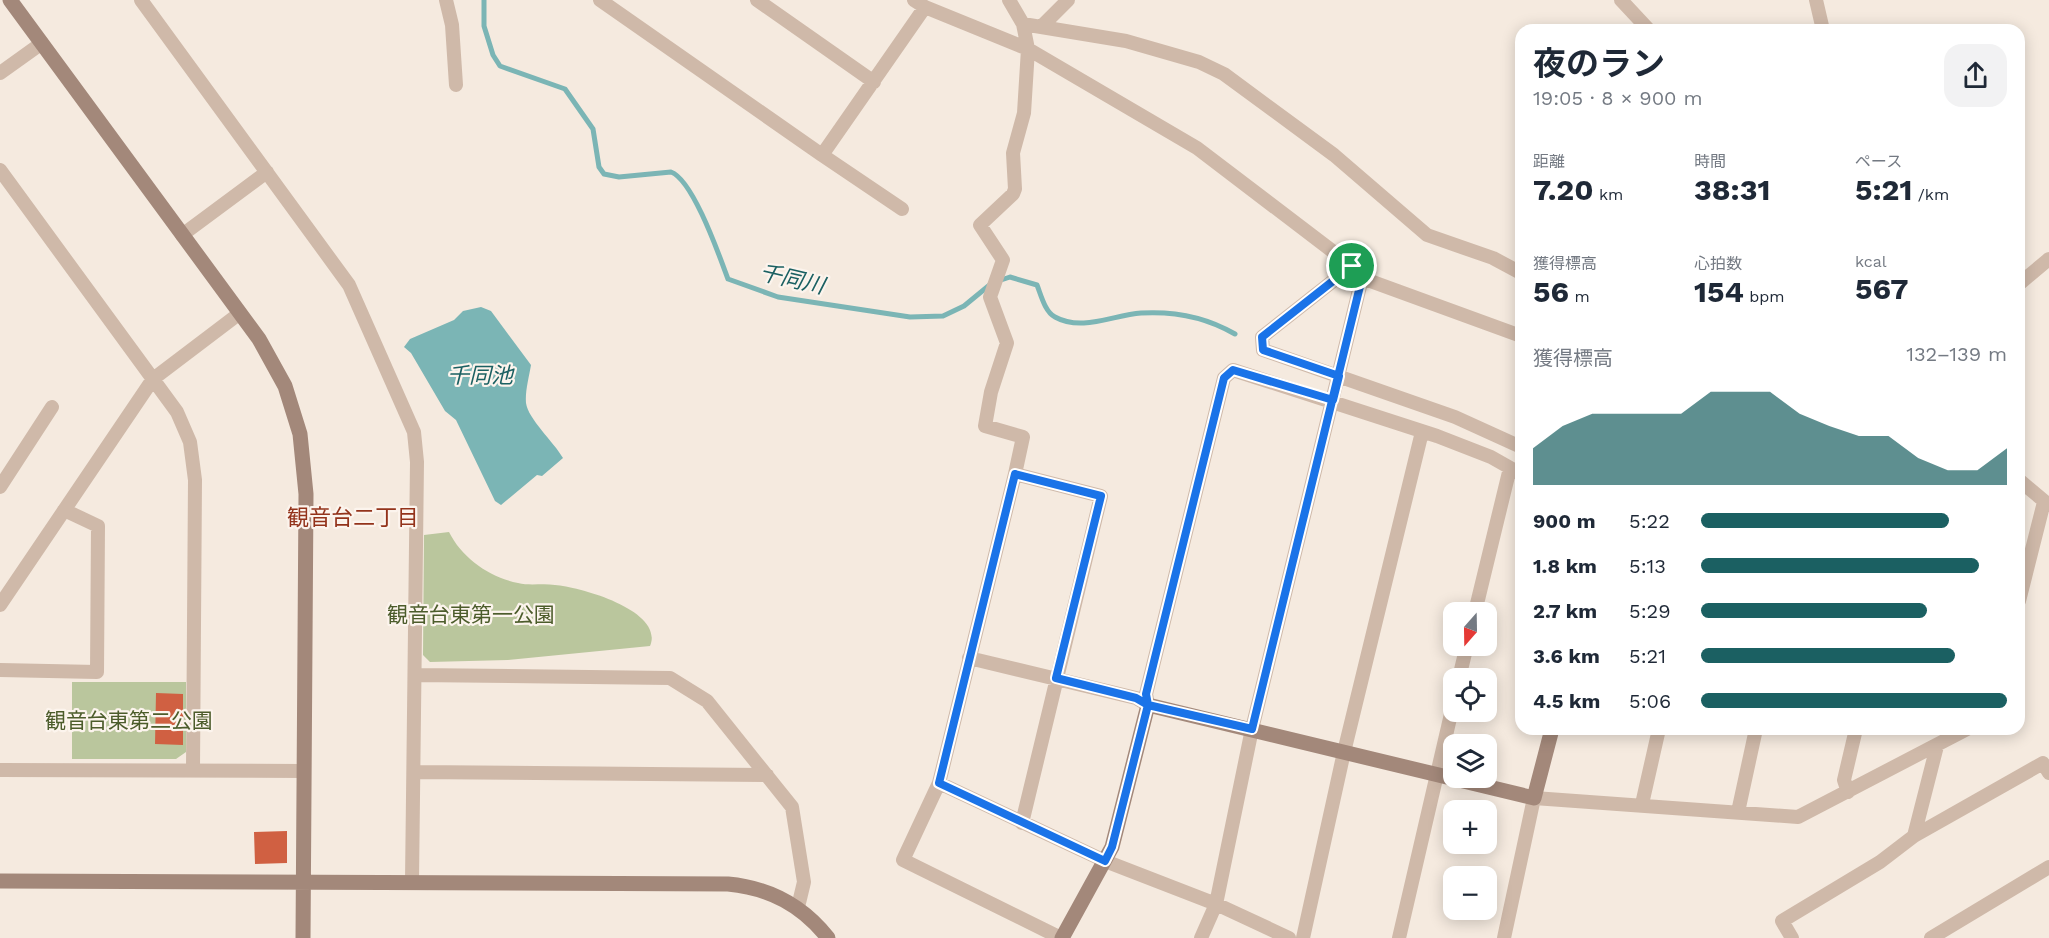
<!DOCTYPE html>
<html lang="ja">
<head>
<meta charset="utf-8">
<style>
	body { margin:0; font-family:"Work Sans","Noto Sans JP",sans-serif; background:#f2f2f3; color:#1f2937; height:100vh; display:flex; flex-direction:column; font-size:22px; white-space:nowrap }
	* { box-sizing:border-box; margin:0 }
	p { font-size:20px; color:#747a83 }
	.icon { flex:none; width:33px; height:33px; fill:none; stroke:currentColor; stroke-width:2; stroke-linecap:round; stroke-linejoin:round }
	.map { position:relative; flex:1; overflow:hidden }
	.drawer { position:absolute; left:1515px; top:24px; width:510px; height:711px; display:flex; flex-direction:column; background:#fff; border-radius:18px; box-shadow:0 3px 15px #0003 }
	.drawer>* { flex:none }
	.needle { width:39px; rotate:200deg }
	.controls { position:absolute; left:1443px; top:602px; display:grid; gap:12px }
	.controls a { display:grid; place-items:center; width:54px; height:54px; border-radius:12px; background:#fff; box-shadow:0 3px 15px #0003; font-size:30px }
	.pin { position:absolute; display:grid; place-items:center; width:51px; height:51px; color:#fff; margin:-26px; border:3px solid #fff; border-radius:50%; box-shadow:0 2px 6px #0007 }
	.round { display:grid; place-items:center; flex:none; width:63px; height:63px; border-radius:18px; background:#f2f2f3 }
	.head { display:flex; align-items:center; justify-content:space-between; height:102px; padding:0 18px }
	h1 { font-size:33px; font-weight:700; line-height:45px }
	.figures { display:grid; grid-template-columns:repeat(3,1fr); gap:9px; height:102px; padding:6px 18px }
	.figures div { display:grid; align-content:center }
	.figures b { font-size:30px; font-weight:700 }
	.figures small { font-size:16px; font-weight:400 }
	.figures p { font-size:16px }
	.chart { height:168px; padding:12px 18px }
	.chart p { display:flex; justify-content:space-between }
	.chart svg { width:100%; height:108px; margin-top:6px; fill:#1b6062; opacity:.7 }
	ul { padding:0 18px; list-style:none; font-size:20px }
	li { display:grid; grid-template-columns:96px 72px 1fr; align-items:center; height:45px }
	li i { height:15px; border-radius:8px; background:#1b6062 }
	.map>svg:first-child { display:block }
</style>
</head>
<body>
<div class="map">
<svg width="2049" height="938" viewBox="0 0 2049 938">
	<rect width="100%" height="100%" fill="#f5eadf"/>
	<!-- green -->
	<path fill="#bac69d" d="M449 532C462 558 489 577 518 583 530 586 543 583 555 585 581 587 665 611 650 646L508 660 430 662 423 655 424 535Z
		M72 682H186V752L176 759H72Z"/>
	<!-- water -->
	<path fill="#7bb5b5" d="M481 307 491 311 531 365C529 377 525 391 526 403 528 419 554 442 563 458L542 476 537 475 501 505 495 501 456 420 445 411 411 353 404 347 410 339 454 320 463 311Z"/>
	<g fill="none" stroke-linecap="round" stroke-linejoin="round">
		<!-- stream -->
		<path stroke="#7bb5b5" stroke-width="5" d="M484 0V26L493 55 500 66 565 89 593 129 599 167 604 174 619 177 671 172C693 180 719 255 728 279L778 297 910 317 943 316 964 306 992 283 1010 277 1037 285C1041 295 1045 312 1055 317 1082 332 1113 315 1141 313 1175 311 1206 317 1235 334"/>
	</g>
	<!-- building -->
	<path fill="#d06042" d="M156 693 183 694V745L155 744Z
		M287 831V863L255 864 254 832Z"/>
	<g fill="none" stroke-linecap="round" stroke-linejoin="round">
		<!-- street -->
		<path stroke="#cfb9a9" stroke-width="14" d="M141 0 349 285 414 432 417 462 412 881
			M446 0 452 25 456 85
			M600 0 822 155
			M757 0 874 82
			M914 0 925 7 1028 49 1197 148 1352 266 1362 278 1521 336
			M1009 0 1023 24 1028 49 1024 113 1013 153 1015 189 1013 194 980 225 1003 260 990 297 1007 343 991 392 985 426 1023 437 1015 474
			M1621 0 1649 30
			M1816 0 1823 30
			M1023 24 1126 41 1199 62 1224 74 1334 155 1427 235 1493 258 1521 273
			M1041 27 1068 0
			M0 73 42 43
			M0 170 177 412 190 442 195 480 193 769
			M902 209 822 155 925 7
			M182 235 267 172
			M1352 266 1262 337 1263 350 1455 417 1521 447
			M2019 284 2049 259
			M2019 480 2049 505
			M0 487 52 407
			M2019 601 2044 502
			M0 605 153 379 240 313
			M1475 612 1510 468
			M969 658 1136 698 1148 705 1146 694 1224 378 1233 370 1437 436 1491 457 1521 474
			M0 670 97 672 98 526 64 510
			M415 675 670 678 707 701 792 807 804 882 798 907
			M1459 678 1467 645
			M0 770 304 771
			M414 772 767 775
			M939 783 1105 861 1216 904 1289 938
			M1848 792 1844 780 1856 729
			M1642 804 1659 729
			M1738 812 1756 729
			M1022 823 1101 496 1015 474 939 783 903 860 1061 938
			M1914 836 1937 746
			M1201 938 1216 904 1252 729 1362 278
			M1303 938 1344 752 1422 432
			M1399 938 1454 701
			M1504 938 1534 798 1798 817 1967 729
			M1792 938 1782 921 1880 862 1914 836 2043 763 2049 773
			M1931 938 2049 867"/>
		<!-- secondary -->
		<path stroke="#a3887a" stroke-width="15" d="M10 0 259 339 285 386 300 434 306 494 303 938
			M0 881 728 884C770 888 802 905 828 938
			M1062 938 1112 847 1148 705 1534 798 1552 729"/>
	</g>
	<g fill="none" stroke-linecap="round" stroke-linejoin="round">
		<!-- route casing -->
		<g stroke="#fff" stroke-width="12">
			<path id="route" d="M1352 266 1362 278 1252 729 1148 705 1136 698 1056 678 1101 496 1015 474 939 783 1105 861 1112 847 1148 705 1146 694 1224 378 1233 370 1333 400 1339 376 1263 350 1262 337 1352 266"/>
		</g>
		<!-- route -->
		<use href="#route" stroke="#1a73e8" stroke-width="8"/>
	</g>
	<g text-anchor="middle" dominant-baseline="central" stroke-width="4.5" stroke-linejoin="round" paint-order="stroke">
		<!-- park labels -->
		<g font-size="21" fill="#4c5c2b" stroke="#fcf4ed">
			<text x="471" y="614">観音台東第一公園</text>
			<text x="129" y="720">観音台東第二公園</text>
		</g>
		<!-- water labels -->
		<g font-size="22" font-style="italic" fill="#1b6062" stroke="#fcf4ed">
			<text transform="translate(792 279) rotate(13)">千同川</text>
			<text x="480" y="375">千同池</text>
		</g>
		<!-- neighbourhood labels -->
		<g font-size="22" fill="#93331b" stroke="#fcf4ed">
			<text x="353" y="517">観音台二丁目</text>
		</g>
	</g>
</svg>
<div class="controls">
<a><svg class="needle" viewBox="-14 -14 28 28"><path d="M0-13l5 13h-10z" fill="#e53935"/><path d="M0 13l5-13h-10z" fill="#747a83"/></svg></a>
<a><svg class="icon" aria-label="locate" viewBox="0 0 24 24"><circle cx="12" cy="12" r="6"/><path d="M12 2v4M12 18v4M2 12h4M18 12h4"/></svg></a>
<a><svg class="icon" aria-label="layers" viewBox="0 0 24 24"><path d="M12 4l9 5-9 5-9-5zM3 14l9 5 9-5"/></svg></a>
<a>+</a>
<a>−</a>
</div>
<div class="pin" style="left:1352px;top:266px;background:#1e9e55"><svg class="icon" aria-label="arrive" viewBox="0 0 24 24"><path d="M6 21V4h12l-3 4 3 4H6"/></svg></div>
<section class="drawer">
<div class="head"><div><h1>夜のラン</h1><p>19:05 · 8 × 900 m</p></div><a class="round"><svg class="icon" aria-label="share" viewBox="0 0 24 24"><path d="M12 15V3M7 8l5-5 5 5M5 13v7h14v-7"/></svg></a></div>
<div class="figures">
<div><p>距離</p><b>7.20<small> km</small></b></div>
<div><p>時間</p><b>38:31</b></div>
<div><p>ペース</p><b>5:21<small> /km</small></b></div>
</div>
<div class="figures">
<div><p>獲得標高</p><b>56<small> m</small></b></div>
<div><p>心拍数</p><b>154<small> bpm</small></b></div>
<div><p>kcal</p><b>567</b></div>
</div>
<div class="chart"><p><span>獲得標高</span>132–139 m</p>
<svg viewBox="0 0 160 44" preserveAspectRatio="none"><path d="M0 44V29L10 20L20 15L30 15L40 15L50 15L60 6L70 6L80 6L90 15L100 20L110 24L120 24L130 33L140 38L150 38L160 29V44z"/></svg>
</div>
<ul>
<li><b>900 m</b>5:22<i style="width:81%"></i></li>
<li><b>1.8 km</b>5:13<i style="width:91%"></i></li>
<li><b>2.7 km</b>5:29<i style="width:74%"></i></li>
<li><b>3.6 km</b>5:21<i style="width:83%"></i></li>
<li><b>4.5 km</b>5:06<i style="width:100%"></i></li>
</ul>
</section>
</div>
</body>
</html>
